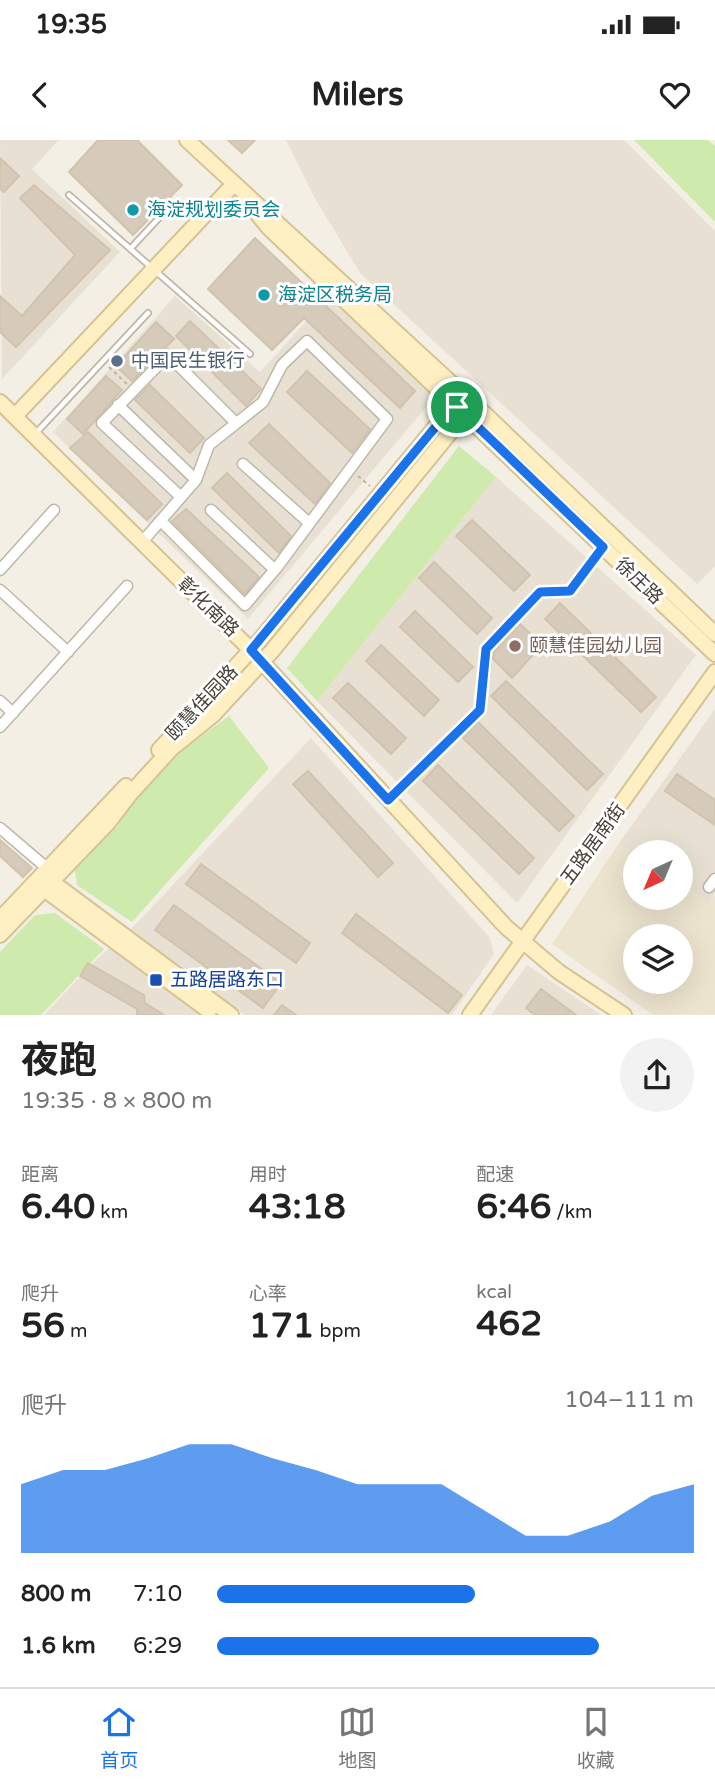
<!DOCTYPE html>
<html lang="zh">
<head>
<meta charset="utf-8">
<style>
	body { margin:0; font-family:"Varela Round","Noto Sans SC",sans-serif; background:#f2f2f2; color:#222; height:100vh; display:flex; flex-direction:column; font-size:26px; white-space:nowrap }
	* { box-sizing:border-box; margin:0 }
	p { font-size:23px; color:#767676 }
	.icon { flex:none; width:38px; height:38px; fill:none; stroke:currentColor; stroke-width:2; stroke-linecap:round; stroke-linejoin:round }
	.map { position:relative; height:875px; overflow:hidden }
	.drawer { display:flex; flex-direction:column; background:#fff; flex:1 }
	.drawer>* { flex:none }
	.needle { width:46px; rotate:224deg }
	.fabs { position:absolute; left:623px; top:700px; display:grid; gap:14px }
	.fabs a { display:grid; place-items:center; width:70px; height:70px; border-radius:50%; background:#fff; box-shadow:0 7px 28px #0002; font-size:35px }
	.pin { position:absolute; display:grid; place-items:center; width:60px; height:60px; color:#fff; margin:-30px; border:4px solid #fff; border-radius:50%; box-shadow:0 2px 7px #0007 }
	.round { display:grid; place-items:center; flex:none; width:74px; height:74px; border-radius:37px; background:#f2f2f2 }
	.head { display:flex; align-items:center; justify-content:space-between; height:119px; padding:0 21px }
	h1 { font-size:38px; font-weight:700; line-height:52px }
	.figures { display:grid; grid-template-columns:repeat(3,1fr); gap:10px; height:119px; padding:7px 21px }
	.figures div { display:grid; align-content:center }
	.figures b { font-size:35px; font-weight:700 }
	.figures small { font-size:19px; font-weight:400 }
	.figures p { font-size:19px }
	.chart { height:196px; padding:14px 21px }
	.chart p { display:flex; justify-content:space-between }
	.chart svg { width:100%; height:126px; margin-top:7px; fill:#1a73e8; opacity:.7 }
	ul { padding:0 21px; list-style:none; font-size:23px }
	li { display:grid; grid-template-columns:112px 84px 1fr; align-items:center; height:52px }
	li i { height:18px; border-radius:9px; background:#1a73e8 }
	.status { display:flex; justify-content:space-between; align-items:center; height:49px; padding:0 35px; background:#fff; direction:ltr }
	.status svg { height:19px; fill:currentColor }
	header { display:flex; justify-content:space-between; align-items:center; height:91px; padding:0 21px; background:#fff; font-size:32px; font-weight:700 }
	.menu { display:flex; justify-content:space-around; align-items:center; height:98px; border-top:2px solid #e0e0e0; background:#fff; font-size:19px; color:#767676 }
	.menu a { display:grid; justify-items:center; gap:4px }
	.menu .selected { color:#1a73e8 }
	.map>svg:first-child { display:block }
</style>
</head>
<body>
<div class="status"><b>19:35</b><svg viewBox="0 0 49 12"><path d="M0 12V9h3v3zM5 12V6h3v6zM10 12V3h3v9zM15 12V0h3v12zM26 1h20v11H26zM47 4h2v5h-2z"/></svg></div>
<header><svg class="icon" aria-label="back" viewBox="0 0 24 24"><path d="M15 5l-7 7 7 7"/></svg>Milers<svg class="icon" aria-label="heart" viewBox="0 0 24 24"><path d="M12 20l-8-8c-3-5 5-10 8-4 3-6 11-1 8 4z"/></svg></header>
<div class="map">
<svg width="715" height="875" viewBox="0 0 715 875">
	<rect width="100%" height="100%" fill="#f3efe5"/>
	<!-- residential -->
	<path fill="#e8e1d3" d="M0 0H59L32 29 120 112 2 239Z
		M286 0H624L715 91V426L697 444 360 133 313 55Z
		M175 156 260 232 329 156 437 254 248 479 53 292Z
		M496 337 696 515 517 763 317 561Z
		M715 569V753L709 763 681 744V712L635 714 619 703Z
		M311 598 490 798 494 814 452 875H245L238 871 235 875H44L97 819 136 784Z
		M527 825 601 875H491Z"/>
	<!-- education -->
	<path fill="#ede4cf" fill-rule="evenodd" d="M619 703 635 714V758H681V744L709 763 715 754V875H653L552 804ZM635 796H681V842H635Z"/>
	<!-- green -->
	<path fill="#ceeaac" d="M634 0H708L715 6V82Z
		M459 306 496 337 317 561 287 528Z
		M229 576 269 628 132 782 77 745 75 730 117 687 141 652 174 616Z
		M55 773 104 809 41 875H0V812L35 775Z"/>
	<!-- building -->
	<path fill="#d6cbba" stroke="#d1c3ad" stroke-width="2" d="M98 0H137L182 45 133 95 69 32Z
		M228 0H255L242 13Z
		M0 18 19 36 4 52 0 49Z
		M34 45 110 110 16 207 0 192V156L22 176 75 115 20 58Z
		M255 98 415 251 400 268 304 178 272 210 208 149Z
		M190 181 261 249 246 266 176 196Z
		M156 182 174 199 132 241 116 226Z
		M307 231 370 289 352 313 287 252Z
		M106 236 122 250 83 294 67 279Z
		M150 245 204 298 190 313 135 260Z
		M269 284 330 343 315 364 249 303Z
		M88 292 162 364 147 380 70 308Z
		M227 333 291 396 279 413 212 348Z
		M186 369 259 437 245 454 172 381Z
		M472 380 530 435 514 451 456 396Z
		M434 422 492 478 477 494 419 438Z
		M560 463 656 557 641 572 545 479Z
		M415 471 473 527 458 542 400 487Z
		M520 484 542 505 512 538 493 519 494 512Z
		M381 505 439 560 424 576 366 521Z
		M506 541 603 634 587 650 491 556Z
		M348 543 406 598 391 614 333 558Z
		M478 582 574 676 559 691 463 598Z
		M438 625 534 718 519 734 423 641Z
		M308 631 393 723 378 737 293 644Z
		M677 634 715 660V685L665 651Z
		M0 700 32 728 23 737 0 716Z
		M201 724 310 803 296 823 186 744Z
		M174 765 281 843 263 868 155 790Z
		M356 774 462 855 448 873 342 793Z
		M88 823 144 855 145 863 164 875H137V869L80 836Z
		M541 849 576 875H535L526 868Z
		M282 865 296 875H274Z"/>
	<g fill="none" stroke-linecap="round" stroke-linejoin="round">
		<!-- lane casing -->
		<g stroke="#bfb7a8" stroke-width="8">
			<path id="lane" d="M69 55 250 214
				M131 108 171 65
				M35 294 148 173"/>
		</g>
		<!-- street casing -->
		<g stroke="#bfb7a8" stroke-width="13">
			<path id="street" d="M118 265 196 340
				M243 324 308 382
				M181 357 102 283 168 215 236 283
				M211 370 275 430
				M142 402 196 340 209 305 263 262 282 225 307 201 387 279 278 426 245 465 161 381
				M0 430 54 370
				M0 450 68 512
				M0 561 13 573
				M0 587 127 446
				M388 660 480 570 487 509 540 452 570 451 603 407
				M0 688 48 729
				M709 747 715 739"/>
		</g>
		<!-- secondary casing -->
		<g stroke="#d6c393" stroke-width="18">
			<path id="secondary" d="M187 0 487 276 715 494
				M252 67 268 87 715 514
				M0 262 251 510 506 787 559 832 624 875
				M15 276 233 45
				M159 610 260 500 442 279 459 263
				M44 736 231 875
				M36 743 209 871
				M0 779 126 646
				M0 795 108 683 130 654 172 608 213 575 272 511 453 289 457 267
				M470 875 715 532"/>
		</g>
		<!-- path -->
		<path stroke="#c2b398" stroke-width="2" stroke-dasharray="3.5 3.5" stroke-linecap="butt" d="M109 227 128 245
			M358 336 370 346"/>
		<!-- lane -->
		<use href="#lane" stroke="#fff" stroke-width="4.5"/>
		<!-- street -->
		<use href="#street" stroke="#fff" stroke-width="10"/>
		<!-- secondary -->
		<use href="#secondary" stroke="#fff0c4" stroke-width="14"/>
	</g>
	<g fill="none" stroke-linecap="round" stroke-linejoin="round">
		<!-- route casing -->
		<g stroke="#fff" stroke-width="14">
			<path id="route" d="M457 267 603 407 570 451 540 452 486 509 480 570 388 660 251 510 442 279Z"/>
		</g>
		<!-- route -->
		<use href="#route" stroke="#1a73e8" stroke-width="9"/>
	</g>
	<!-- markers -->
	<g fill="#0f9aa8" stroke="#fff" stroke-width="2.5">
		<circle cx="133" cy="70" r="7"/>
		<circle cx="264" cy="155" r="7"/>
	</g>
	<circle fill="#5c6f8a" stroke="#fff" stroke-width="2.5" cx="117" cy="221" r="7"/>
	<circle fill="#8d6e63" stroke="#fff" stroke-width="2.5" cx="515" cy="506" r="7"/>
	<rect fill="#1a4fb4" stroke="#fff" stroke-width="2.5" x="149" y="833" width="14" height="14" rx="3.5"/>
	<g text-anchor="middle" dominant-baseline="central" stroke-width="6" stroke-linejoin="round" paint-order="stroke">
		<!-- culture labels -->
		<g font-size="19" fill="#0d838f" stroke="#fff" text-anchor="start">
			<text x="147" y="70">海淀规划委员会</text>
			<text x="278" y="155">海淀区税务局</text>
		</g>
		<!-- service labels -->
		<g font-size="19" fill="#4e5e75" stroke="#fff" text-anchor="start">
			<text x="131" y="221">中国民生银行</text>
		</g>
		<!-- street labels -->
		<g font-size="19" fill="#463f35" stroke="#fff">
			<text transform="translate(639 441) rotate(44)">徐庄路</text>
			<text transform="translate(208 467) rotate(44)">彰化南路</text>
			<text transform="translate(202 563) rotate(-47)">颐慧佳园路</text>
			<text transform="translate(593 704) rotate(-54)">五路居南街</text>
		</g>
		<!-- education labels -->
		<g font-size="19" fill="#785e54" stroke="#fff" text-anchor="start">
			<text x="529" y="506">颐慧佳园幼儿园</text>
		</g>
		<!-- transit labels -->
		<g font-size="19" fill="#164399" stroke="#fff" text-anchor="start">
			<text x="170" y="840">五路居路东口</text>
		</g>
	</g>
</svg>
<div class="fabs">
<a><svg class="needle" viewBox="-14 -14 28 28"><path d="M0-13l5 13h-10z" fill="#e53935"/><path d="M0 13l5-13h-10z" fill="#767676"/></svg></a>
<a><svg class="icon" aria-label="layers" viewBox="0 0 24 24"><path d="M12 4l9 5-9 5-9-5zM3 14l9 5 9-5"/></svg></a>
</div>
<div class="pin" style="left:457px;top:267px;background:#1e9e55"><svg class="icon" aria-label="arrive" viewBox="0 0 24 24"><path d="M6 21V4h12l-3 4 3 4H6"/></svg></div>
</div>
<section class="drawer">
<div class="head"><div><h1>夜跑</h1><p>19:35 · 8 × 800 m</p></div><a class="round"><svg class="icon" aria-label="share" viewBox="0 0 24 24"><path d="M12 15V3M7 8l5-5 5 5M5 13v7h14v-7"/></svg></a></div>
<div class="figures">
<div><p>距离</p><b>6.40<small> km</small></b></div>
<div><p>用时</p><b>43:18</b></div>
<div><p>配速</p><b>6:46<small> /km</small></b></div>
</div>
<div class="figures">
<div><p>爬升</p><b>56<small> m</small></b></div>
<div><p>心率</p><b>171<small> bpm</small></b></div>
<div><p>kcal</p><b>462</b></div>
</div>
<div class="chart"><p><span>爬升</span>104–111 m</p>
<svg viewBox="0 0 160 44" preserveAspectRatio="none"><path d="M0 44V20L10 15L20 15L30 11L40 6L50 6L60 11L70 15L80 20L90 20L100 20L110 29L120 38L130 38L140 33L150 24L160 20V44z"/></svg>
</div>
<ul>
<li><b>800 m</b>7:10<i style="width:54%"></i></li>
<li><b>1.6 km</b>6:29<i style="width:80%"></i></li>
</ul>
</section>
<nav class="menu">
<a class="selected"><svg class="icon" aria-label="home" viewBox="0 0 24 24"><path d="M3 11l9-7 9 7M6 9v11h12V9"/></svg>首页</a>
<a><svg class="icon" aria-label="map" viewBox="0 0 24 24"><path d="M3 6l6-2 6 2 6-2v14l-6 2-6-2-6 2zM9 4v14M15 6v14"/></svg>地图</a>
<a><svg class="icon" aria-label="saved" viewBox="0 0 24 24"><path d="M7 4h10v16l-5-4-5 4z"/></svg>收藏</a>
</nav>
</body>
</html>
